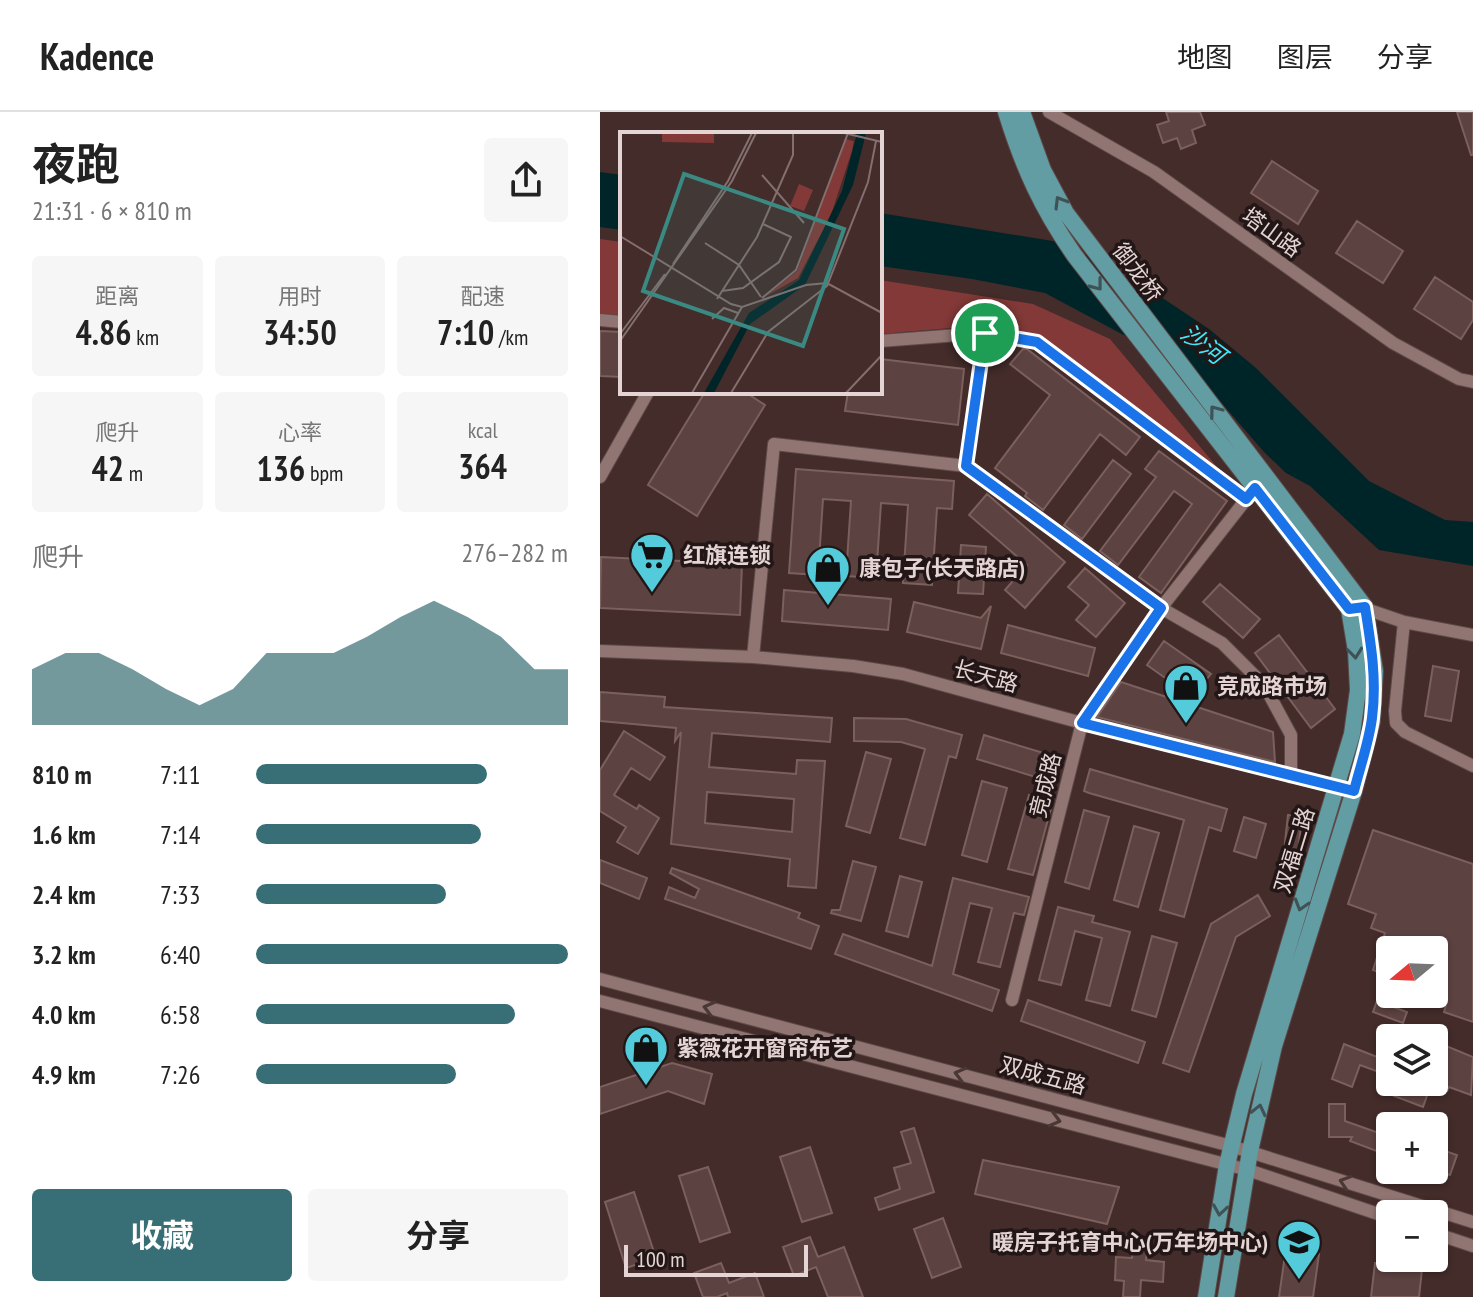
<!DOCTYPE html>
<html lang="zh">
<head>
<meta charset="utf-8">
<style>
	body { margin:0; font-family:"PT Sans Narrow","Noto Sans SC",sans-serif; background:#f6f6f6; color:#222; height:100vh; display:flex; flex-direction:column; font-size:30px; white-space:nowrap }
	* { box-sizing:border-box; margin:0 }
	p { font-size:26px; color:#767676 }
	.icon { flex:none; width:44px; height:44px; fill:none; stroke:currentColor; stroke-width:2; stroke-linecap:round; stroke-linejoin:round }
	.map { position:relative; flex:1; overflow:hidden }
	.drawer { display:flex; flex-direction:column; background:#fff; width:600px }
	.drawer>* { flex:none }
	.needle { width:52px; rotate:251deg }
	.tools { position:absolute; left:776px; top:824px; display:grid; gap:16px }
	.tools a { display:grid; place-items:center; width:72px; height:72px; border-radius:8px; background:#fff; box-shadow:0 2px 6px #0004; font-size:40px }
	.scale { position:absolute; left:24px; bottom:20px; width:184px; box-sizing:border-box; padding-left:8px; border:4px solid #e4d4d3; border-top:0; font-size:22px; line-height:28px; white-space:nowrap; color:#e4d4d3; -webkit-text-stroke:6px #221716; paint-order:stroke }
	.pin { position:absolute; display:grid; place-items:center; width:68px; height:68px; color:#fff; margin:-34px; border:4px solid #fff; border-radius:50%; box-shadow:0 2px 8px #0007 }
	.round { display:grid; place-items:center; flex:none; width:84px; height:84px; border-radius:8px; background:#f6f6f6 }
	.head { display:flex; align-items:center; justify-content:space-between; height:136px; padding:0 32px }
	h1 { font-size:44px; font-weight:700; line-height:60px }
	.metrics { display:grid; grid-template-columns:repeat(3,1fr); gap:12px; height:136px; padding:8px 32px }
	.metrics div { display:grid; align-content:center; border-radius:8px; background:#f6f6f6; text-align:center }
	.metrics b { font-size:34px; font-weight:700 }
	.metrics small { font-size:22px; font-weight:400 }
	.metrics p { font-size:22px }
	.chart { height:224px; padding:16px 32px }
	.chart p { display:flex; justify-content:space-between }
	.chart svg { width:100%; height:144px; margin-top:8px; fill:#386e75; opacity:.7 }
	.cta { display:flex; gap:16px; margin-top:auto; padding:16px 32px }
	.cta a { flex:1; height:92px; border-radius:8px; background:#386e75; color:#fff; font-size:32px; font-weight:700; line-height:92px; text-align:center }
	.cta a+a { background:#f6f6f6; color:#222 }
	ul { padding:0 32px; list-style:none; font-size:26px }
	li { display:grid; grid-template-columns:128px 96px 1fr; align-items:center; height:60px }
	li i { height:20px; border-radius:10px; background:#386e75 }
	header { display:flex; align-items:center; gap:48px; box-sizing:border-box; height:112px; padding:0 40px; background:#fff; border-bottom:2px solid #e0e0e0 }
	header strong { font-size:38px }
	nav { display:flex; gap:44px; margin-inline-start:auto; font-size:28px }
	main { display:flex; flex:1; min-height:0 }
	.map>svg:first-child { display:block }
</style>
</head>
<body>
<header>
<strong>Kadence</strong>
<nav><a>地图</a><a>图层</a><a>分享</a></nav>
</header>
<main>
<section class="drawer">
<div class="head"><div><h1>夜跑</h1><p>21:31 · 6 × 810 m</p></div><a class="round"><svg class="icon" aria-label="share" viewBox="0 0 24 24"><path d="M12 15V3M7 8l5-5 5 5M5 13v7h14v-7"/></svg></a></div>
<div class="metrics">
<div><p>距离</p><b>4.86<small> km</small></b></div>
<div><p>用时</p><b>34:50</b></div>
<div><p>配速</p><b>7:10<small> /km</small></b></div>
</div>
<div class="metrics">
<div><p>爬升</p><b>42<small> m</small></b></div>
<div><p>心率</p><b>136<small> bpm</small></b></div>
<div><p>kcal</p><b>364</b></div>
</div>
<div class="chart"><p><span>爬升</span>276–282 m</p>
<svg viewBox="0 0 160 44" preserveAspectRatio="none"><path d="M0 44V27L10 22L20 22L30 27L40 33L50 38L60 33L70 22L80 22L90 22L100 17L110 11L120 6L130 11L140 17L150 27L160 27V44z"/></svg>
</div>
<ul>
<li><b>810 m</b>7:11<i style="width:74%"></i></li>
<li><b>1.6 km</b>7:14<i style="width:72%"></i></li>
<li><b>2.4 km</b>7:33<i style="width:61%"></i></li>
<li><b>3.2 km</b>6:40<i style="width:100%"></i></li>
<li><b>4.0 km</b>6:58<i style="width:83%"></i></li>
<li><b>4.9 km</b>7:26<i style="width:64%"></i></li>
</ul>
<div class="cta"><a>收藏</a><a>分享</a></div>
</section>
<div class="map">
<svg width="873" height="1185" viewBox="0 0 873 1185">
	<rect width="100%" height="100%" fill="#432c2a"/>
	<!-- green -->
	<path fill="#823937" d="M0 127 22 130V204L0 202Z
		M280 168 433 192 510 227 622 361 439 223 386 213 280 222Z"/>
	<!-- water -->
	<path fill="#002529" d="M0 60 22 63V118L0 115Z
		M280 101 465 131 555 181 609 217 656 256 769 369 845 408 873 410V454L779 438 710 374 686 361 664 340 612 280 533 228 445 181 372 167 280 154Z"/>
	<!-- building -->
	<path fill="#5c4240" stroke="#7b605d" stroke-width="2" fill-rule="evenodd" d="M566 0H600L605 13 592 18 596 31 581 37 577 26 563 31 557 13 569 9Z
		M857 0H873V43H871Z
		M672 49 718 79 698 112 651 81Z
		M757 109 803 139 783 171 736 141Z
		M835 165 873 190V208L861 227 814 197Z
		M0 219 22 220V265L0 264Z
		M423 237H427L540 325 526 343 500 322 443 398 425 384 427 381 395 356 450 283 410 252Z
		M280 247 364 257 358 313 245 299 248 280H280Z
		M105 280H145L165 293 97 404 48 373Z
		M559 339 627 389 561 481 539 465 592 392 574 379 518 453 500 439 556 365 545 357Z
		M513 348 531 362 482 427 464 413Z
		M196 357 354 369 352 397 337 396 332 473 303 471 308 393 281 391 276 466 246 464 251 389 223 387 218 463 189 461Z
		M387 382 465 450 425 496 405 478 427 453 369 403Z
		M361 433 386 435 383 482 358 481Z
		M1 445 142 452 140 503 0 496Z
		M485 456 525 491 496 525 476 508 489 493 468 475Z
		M620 472 660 507 643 526 603 490Z
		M184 478 291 487 288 518 182 509Z
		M314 490 381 506 391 494 381 537 307 520Z
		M408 513 495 536 488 564 401 541Z
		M679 523 735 597 711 616 655 541Z
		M564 529 611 562 599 576 575 559 568 568 547 553Z
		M833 554 859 559 851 609 825 604Z
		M521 570 673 620 675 650 497 605Z
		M0 580 65 585 64 595 232 606 230 630 112 621 109 655 196 662 197 648 225 649 216 776 188 774 190 747 71 732 81 620 75 629 76 616 0 609ZM107 680 194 687 192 720 105 711Z
		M254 606 306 607 362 623 356 646 349 644 325 733 300 726 325 637 301 630 254 629Z
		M24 619 65 645 50 668 31 656 14 683 37 697 39 693 59 706 38 742 17 730 26 715 0 699V658Z
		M384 623 460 646 452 670 377 647Z
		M266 640 291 647 270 721 246 714Z
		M490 657 627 697 621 719 609 715 584 805 560 798 584 708 489 681 484 679Z
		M382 669 407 676 387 750 362 743Z
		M429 683 453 689 433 763 408 757Z
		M484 698 509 705 489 777 465 770Z
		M688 703 702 704 697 749 683 748Z
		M644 705 666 712 656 746 634 739Z
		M534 714 559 721 538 795 514 788Z
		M773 718 873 752V910L844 900 847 890 834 885V838H790V850L785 863 773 858 785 821 771 816 776 802 748 792Z
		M0 748 47 766 39 787 0 771Z
		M253 749 276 755 261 809 231 801 232 798H240Z
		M72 756 200 801 198 806 219 814 211 837 65 787 69 775 95 786 99 777 70 761Z
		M300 764 322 770 308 825 286 819Z
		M353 766 429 785 424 803 414 801 400 855 378 850 392 796 370 791 353 862 399 878 392 899 235 842 243 822 332 854Z
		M658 783 670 804 636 825 589 960 563 951 611 812Z
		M458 795 494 804 492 810 530 820 510 894 486 888 502 826 475 819 461 873 439 868Z
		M552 824 577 831 556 905 532 898Z
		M428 888 545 930 538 951 421 909Z
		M777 889 807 900 803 911 773 900Z
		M834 929 873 945 871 983 849 975 847 979 834 975Z
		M744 932 790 950V964L760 953 752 975 732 967Z
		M72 951 112 962 104 992 68 979 0 1002V975Z
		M799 970H832L823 995 794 984Z
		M729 992H745V1009L790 1025V1044L750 1029 752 1025H729Z
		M314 1016 334 1080 279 1098 275 1086 300 1077 294 1056 311 1051 301 1020Z
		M210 1035 232 1101 202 1110 180 1045Z
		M834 1035 857 1043 850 1063 834 1058Z
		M383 1048 519 1075 507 1112 375 1082Z
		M108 1055 130 1120 100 1130 79 1064Z
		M34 1080 56 1146 26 1156 5 1090Z
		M343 1106 361 1155 332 1166 314 1117Z
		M210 1125 218 1145 244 1135 263 1185H228L216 1155 194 1164 183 1135Z
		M686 1136 719 1142 713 1185H679Z
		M533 1137 547 1138 546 1148 564 1150 563 1170 541 1168 540 1185H523L524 1169 515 1168 516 1145 532 1146Z
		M121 1151 129 1171 155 1161 164 1185H128L127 1181 117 1185H103L94 1161Z
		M775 1151 822 1157 819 1185H771Z"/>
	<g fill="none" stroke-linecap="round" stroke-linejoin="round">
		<!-- minor casing -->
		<g stroke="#5d4948" stroke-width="14">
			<path id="minor" d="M449 0 554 60 793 231 859 267 873 270
				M0 208 22 210
				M280 229 385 221 437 230 646 387
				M366 354 385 221
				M0 365 48 280
				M760 495 804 510 873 523
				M804 510 795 599 796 611 805 620 873 654
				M0 539 153 545 253 554 303 562 482 611 754 679
				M153 545 174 332 366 354 561 496 622 531 664 573 691 623V665
				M0 867 631 1034 873 1110
				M412 888 482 611 561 496 655 376
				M0 889 648 1058 790 1106
				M834 1121 873 1134"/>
		</g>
		<!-- major casing -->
		<g stroke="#5d4948" stroke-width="18">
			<path id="major" d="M406 0C423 55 442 97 475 144L749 497 756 539 758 578 752 622 644 982 627 1053 606 1185
				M422 0 443 58 466 101 765 495 775 559 772 610 754 679 674 934 650 1039 626 1185"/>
		</g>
		<!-- minor -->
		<use href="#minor" stroke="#917572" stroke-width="12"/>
		<!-- major -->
		<use href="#major" stroke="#629da4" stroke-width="16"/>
	</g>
	<!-- one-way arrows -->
	<defs><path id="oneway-chevron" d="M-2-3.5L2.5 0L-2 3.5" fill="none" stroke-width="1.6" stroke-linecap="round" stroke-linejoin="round" transform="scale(2)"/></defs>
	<g stroke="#3f5356">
		<use href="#oneway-chevron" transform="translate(460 90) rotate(-121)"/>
		<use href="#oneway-chevron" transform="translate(497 173) rotate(52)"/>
		<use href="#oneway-chevron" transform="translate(615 299) rotate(-127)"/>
		<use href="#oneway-chevron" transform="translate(755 541) rotate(84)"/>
		<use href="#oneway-chevron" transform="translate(701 793) rotate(107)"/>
		<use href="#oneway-chevron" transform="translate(659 998) rotate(-77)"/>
		<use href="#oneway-chevron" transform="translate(620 1098) rotate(99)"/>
	</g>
	<g stroke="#493836">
		<use href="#oneway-chevron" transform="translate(109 896) rotate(-165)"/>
		<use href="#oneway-chevron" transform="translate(360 962) rotate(-165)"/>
		<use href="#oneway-chevron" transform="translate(455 1008) rotate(15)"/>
		<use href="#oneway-chevron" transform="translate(745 1070) rotate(-162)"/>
	</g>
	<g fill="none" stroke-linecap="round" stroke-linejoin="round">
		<!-- route casing -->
		<g stroke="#fff" stroke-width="16">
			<path id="route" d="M385 221 437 230 646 387 655 376 749 497 765 495C771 532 777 568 772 606 769 630 760 655 754 679L482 611 561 496 366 354Z"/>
		</g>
		<!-- route -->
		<use href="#route" stroke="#1a73e8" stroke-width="10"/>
	</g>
	<!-- icons -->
	<defs>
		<g id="supermarket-pin" transform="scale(2.3)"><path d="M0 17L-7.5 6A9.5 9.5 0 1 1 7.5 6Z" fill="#53cbda" stroke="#221716"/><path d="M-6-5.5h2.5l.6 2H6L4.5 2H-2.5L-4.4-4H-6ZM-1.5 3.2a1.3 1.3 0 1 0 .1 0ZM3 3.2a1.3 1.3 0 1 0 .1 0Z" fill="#111"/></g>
		<g id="shop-pin" transform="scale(2.3)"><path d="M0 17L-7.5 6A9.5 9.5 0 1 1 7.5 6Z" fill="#53cbda" stroke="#221716"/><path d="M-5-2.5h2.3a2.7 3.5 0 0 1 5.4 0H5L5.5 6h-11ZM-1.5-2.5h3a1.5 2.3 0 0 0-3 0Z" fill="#111"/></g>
		<g id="school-pin" transform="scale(2.3)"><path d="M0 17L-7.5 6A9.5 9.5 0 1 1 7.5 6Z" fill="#53cbda" stroke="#221716"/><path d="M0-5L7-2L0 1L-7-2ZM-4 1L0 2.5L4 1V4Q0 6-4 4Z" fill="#111"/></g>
	</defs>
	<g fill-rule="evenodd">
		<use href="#supermarket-pin" x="52" y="443"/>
		<use href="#shop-pin" x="228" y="456"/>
		<use href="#shop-pin" x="586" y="574"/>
		<use href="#shop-pin" x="46" y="936"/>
		<use href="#school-pin" x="699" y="1130"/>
	</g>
	<g text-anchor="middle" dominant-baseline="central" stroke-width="7" stroke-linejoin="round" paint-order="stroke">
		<!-- street labels -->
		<g font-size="22" fill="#e4d4d3" stroke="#221716">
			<text transform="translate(672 120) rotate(36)">塔山路</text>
			<text transform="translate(538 160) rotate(53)">御龙桥</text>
			<text transform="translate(386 564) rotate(15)">长天路</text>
			<text transform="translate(445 673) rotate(-76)">竞成路</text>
			<text transform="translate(694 738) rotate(-73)">双福二路</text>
			<text transform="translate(443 963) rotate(15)">双成五路</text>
		</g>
		<!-- poi labels -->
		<g font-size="22" font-weight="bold" fill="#e4d4d3" stroke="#221716" text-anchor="start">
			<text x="83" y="443">红旗连锁</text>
			<text x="259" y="456">康包子(长天路店)</text>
			<text x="617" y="574">竞成路市场</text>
			<text x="77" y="936">紫薇花开窗帘布艺</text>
			<text x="668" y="1130" text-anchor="end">暖房子托育中心(万年场中心)</text>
		</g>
		<!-- water labels -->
		<g font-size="24" font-style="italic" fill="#40e6f9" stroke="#221716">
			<text transform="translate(603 232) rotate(37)">沙河</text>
		</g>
	</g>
	<!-- overview -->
	<g transform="translate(20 20)">
		<rect width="262" height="262" fill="#432c2a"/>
		<path d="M42 1H94V11L42 10ZM226 7 234 9 232 19 211 83 178 146 146 164 177 139ZM179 52 193 58 184 79 170 74Z" fill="#823937"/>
		<path d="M237 1H246L233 53 185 153 130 192 94 261H84L129 181 179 148 222 59Z" fill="#002529"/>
		<path fill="none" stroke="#836f6e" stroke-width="2" d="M224 1 262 10M142 43 184 91M0 104 111 172 122 175 186 153 207 151 262 181M85 111 119 133 141 165M53 132 108 49 132 1M102 159 123 156 159 130 171 105 143 92M142 166 176 138 228 1M97 167 137 105 173 23V1M92 187 104 176 118 181M0 202 45 142M0 209 112 49 136 1M72 261 122 175M111 261 148 200 207 154 248 50 256 9M226 261 262 223"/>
		<path fill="#3a8982" fill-opacity="0.15" stroke="#3a8982" stroke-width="4" d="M64 42 224 97 183 214 23 159Z"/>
		<rect width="262" height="262" fill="none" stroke="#e4d4d3" stroke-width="4"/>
	</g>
</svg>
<div class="tools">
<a><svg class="needle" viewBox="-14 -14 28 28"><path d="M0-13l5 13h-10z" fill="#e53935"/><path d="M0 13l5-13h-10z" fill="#767676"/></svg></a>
<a><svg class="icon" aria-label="layers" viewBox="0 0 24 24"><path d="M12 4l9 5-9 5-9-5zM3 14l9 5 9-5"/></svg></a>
<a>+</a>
<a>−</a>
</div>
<div class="scale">100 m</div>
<div class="pin" style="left:385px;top:221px;background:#1e9e55"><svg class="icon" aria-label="arrive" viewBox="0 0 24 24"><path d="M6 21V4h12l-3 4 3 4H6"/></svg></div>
</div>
</main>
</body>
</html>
